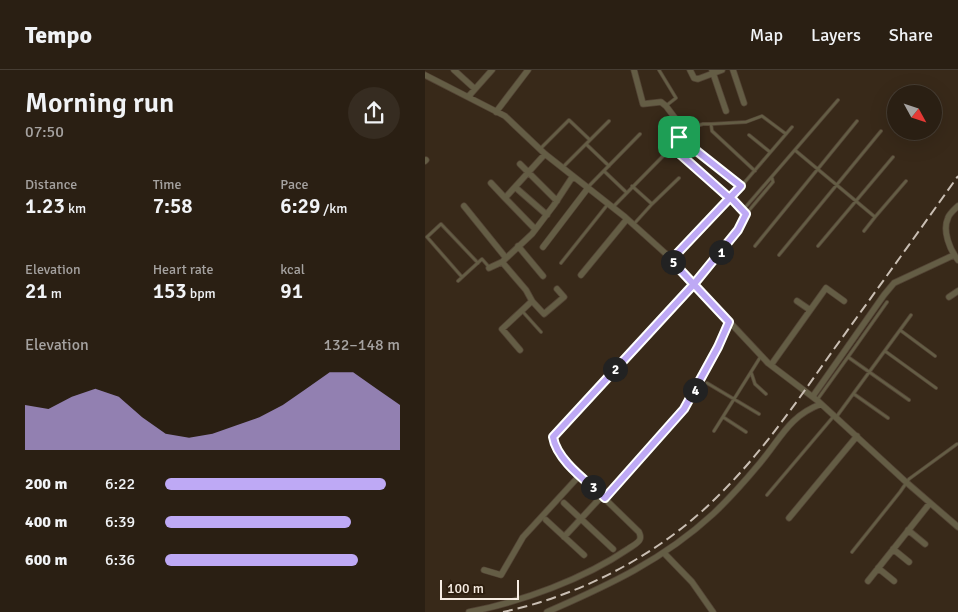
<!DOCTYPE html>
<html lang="en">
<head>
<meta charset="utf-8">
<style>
	body { margin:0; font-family:Signika,sans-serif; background:#362c21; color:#f1f3f6; height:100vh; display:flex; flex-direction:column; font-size:19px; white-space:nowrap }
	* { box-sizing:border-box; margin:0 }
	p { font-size:16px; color:#a5a2a0 }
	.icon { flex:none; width:28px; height:28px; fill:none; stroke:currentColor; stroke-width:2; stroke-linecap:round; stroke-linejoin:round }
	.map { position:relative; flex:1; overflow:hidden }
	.drawer { display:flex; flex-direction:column; background:#2a1f13; width:425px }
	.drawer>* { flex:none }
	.needle { width:32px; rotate:130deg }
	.controls { position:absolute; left:462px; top:15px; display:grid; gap:10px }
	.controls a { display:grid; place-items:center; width:55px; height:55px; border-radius:50%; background:#2a1f13; box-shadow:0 5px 20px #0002,0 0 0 1px #463d33; font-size:25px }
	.scale { position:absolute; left:15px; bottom:12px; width:79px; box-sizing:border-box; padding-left:5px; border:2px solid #f7ede3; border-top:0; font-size:14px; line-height:18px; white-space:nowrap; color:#f7ede3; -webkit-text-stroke:4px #2e1f0f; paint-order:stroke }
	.pin { position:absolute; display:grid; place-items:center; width:42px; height:42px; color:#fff; margin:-21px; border-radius:10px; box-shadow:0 2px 8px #0006 }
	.km { position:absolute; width:25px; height:25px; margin:-12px; border-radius:50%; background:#222; color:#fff; font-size:14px; line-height:25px; text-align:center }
	.round { display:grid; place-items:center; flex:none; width:52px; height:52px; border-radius:26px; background:#362c21 }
	.overview { display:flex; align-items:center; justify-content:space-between; height:85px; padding:0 25px }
	h1 { font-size:28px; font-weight:600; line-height:38px }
	.figures { display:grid; grid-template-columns:repeat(3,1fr); gap:8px; height:85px; padding:5px 25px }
	.figures div { display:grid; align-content:center }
	.figures b { font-size:21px; font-weight:600 }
	.figures small { font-size:14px; font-weight:400 }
	.figures p { font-size:14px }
	.chart { height:140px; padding:10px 25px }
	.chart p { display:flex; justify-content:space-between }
	.chart svg { width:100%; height:90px; margin-top:5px; fill:#bea9f5; opacity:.7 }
	ul { padding:0 25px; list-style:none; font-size:16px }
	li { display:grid; grid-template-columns:80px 60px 1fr; align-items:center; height:38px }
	li i { height:12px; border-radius:6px; background:#bea9f5 }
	header { display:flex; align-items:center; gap:30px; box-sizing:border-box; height:70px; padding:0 25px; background:#2a1f13; border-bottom:1px solid #463d33 }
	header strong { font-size:24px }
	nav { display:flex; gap:28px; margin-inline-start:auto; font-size:18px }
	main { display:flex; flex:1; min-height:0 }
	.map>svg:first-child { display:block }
</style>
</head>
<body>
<header>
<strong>Tempo</strong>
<nav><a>Map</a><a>Layers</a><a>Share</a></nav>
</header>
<main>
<section class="drawer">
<div class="overview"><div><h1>Morning run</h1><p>07:50</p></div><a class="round"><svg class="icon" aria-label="share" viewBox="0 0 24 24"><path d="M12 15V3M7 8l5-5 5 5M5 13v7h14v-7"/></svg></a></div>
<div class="figures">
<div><p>Distance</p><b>1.23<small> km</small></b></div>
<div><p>Time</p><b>7:58</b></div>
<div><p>Pace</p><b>6:29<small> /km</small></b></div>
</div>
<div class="figures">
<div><p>Elevation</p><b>21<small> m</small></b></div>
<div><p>Heart rate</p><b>153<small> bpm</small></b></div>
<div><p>kcal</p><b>91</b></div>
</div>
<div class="chart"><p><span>Elevation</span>132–148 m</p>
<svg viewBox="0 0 160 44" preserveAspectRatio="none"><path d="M0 44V22L10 24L20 18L30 14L40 18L50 28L60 36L70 38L80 36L90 32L100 28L110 22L120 14L130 6L140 6L150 14L160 22V44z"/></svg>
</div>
<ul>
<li><b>200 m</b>6:22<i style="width:94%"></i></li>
<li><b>400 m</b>6:39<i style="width:79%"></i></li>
<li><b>600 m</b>6:36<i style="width:82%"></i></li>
</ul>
</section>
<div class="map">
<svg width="533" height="542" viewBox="0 0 533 542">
	<rect width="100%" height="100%" fill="#382919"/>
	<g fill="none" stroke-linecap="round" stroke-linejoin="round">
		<!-- service casing -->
		<g stroke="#534435" stroke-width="4">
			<path id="service" d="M234 0 251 28 242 35
				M286 54 321 52 337 46 361 64
				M259 60 278 54H286L287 61 330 101
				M324 65 345 82
				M255 68 316 116
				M161 74 184 96
				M116 78 144 50 165 70
				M371 81 450 147 481 111
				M138 97 184 51
				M179 101 201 122
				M207 116 227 134 254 108
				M163 117 215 64
				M307 127 367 57
				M189 136 242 82
				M318 140 413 30
				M321 144 348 112 347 108
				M208 155 227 134
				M439 161 450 147
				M330 176 432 51
				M393 176 468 87
				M354 185 456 61
				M136 193 183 134
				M37 207 2 167 16 154 53 193
				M33 211 57 189 64 197
				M462 232 423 287 484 330
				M98 242 116 262
				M475 260 510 286
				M460 281 511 318
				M326 302 330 314 341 324
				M282 313 334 344
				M429 324 463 348
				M392 330 423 287
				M412 346 486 245
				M298 347 321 362
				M289 361 336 286
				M342 425 408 347
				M427 482 475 422 484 409 532 374"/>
		</g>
		<!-- minor casing -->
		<g stroke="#534435" stroke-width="7">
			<path id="minor" d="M29 0 50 19
				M265 0 269 8 273 9 297 0
				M287 0 301 41
				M308 0 319 33
				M0 5 80 46 120 84 200 147 240 183 343 293 393 331 481 412 533 457
				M43 27 67 0
				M71 42 103 0
				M0 91 1 90
				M95 94 132 131
				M66 113 80 128
				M90 117 122 145
				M39 136 81 188
				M533 136C530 139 524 144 523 148 517 161 525 180 533 190
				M110 159 80 128 120 84
				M93 176 118 206
				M118 177 163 118
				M246 190 306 128
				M64 198 77 192
				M156 205 202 149
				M524 227 533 221
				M107 231 119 244 139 227 132 219
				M372 231 385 240
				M95 280 77 259 107 231 101 220 77 192 107 164 129 135 148 106
				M346 295 401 218 419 231
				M388 326 459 225 469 213 529 185
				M180 428 259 339 293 277 304 252
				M139 433 188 479
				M364 448 432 366
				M121 450 159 485
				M483 460 500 474
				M139 467 177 426
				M468 479 484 492
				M239 483 267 512 288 542
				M453 498 469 511
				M59 500 76 505 98 467 155 405
				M443 511 505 433
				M44 542C96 532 159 509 203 479 207 476 214 473 215 469 216 466 215 465 214 462L141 391 130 377 128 367 269 214 313 160 321 144 306 128 301 125 247 77 259 60 241 36 236 32 218 34 209 0
				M122 542C184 515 238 490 288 444 305 428 320 411 335 393 356 368 364 346 396 334"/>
		</g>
		<!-- service -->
		<use href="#service" stroke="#645d45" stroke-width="2.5"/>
		<!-- minor -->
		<use href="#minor" stroke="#645d45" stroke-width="5.5"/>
		<!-- rail -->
		<path stroke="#c9beb3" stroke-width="2" stroke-dasharray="10 5" stroke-linecap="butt" d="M78 542C157 525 235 484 292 427 337 383 373 330 409 279 451 221 492 164 533 106"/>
	</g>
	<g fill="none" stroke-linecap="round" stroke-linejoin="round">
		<!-- route casing -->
		<g stroke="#fff" stroke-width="10">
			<path id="route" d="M254 67 247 77 301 125 306 128 321 144 313 160 269 214 128 367C132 391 163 412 180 428L259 339 293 277 304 252 246 190 316 116 254 67"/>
		</g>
		<!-- route -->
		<use href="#route" stroke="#bea9f5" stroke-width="6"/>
	</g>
</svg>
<div class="controls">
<a><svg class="needle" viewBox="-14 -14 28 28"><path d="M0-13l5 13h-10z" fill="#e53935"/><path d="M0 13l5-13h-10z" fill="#a5a2a0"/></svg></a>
</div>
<div class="scale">100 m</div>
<div class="pin" style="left:254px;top:67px;background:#1e9e55"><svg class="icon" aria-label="arrive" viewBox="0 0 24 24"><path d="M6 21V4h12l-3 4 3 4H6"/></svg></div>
<b class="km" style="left:296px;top:182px">1</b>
<b class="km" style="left:190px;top:299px">2</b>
<b class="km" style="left:168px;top:417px">3</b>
<b class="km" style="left:270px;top:320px">4</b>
<b class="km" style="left:248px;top:192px">5</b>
</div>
</main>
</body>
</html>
